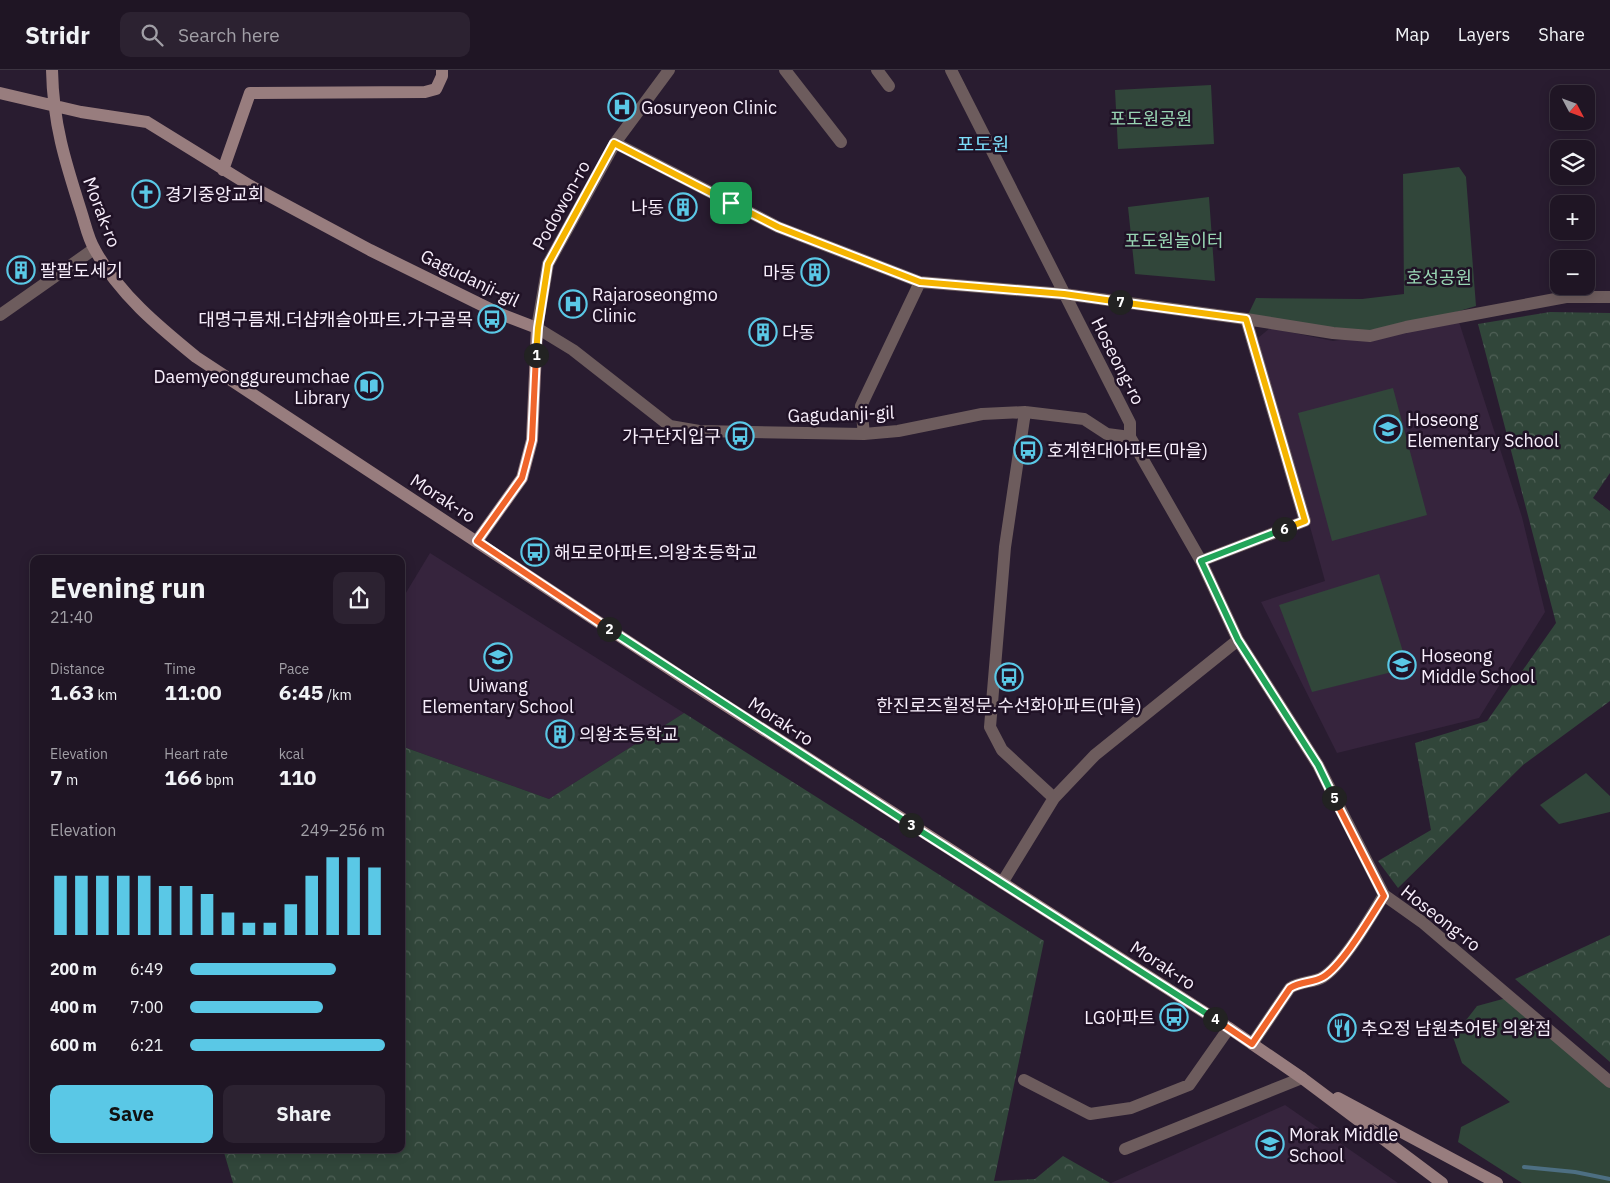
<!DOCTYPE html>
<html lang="en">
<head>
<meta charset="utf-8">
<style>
	body { margin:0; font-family:"IBM Plex Sans","Noto Sans KR",sans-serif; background:#2c2231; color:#f1f3f6; height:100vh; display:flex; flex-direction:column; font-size:19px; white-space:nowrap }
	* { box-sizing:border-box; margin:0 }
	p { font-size:16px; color:#a19fa6 }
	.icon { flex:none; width:28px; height:28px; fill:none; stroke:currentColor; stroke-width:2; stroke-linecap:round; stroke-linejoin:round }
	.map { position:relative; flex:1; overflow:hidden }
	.drawer { position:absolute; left:30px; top:485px; width:375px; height:598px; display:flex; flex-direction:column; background:#1f1524; border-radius:10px; box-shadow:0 2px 12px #0003,0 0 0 1px #3c3441 }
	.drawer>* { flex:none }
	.needle { width:32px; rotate:131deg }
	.fabs { position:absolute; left:1550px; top:15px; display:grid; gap:10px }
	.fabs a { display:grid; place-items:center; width:45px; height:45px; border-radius:10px; background:#1f1524; box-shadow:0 2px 12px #0003,0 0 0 1px #3c3441; font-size:25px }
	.pin { position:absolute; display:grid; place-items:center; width:42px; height:42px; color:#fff; margin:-21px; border-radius:10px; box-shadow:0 2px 8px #0006 }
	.km { position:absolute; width:25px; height:25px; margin:-12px; border-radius:50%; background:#222; color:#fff; font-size:14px; line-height:25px; text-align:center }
	.round { display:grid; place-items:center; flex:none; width:52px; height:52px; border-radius:10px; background:#2c2231 }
	.headline { display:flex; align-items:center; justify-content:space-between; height:85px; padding:0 20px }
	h1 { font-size:28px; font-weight:700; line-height:38px }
	.figures { display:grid; grid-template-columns:repeat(3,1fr); gap:8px; height:85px; padding:5px 20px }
	.figures div { display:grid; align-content:center }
	.figures b { font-size:21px; font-weight:700 }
	.figures small { font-size:14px; font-weight:400 }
	.figures p { font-size:14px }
	.chart { height:140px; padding:10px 20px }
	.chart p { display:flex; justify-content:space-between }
	.chart svg { width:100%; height:90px; margin-top:5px; stroke:#5ac8e6; stroke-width:6 }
	.button { display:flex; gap:10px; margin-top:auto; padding:10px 20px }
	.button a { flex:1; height:58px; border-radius:10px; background:#5ac8e6; color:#111; font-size:20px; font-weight:700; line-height:58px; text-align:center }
	.button a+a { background:#2c2231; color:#f1f3f6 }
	ul { padding:0 20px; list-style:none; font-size:16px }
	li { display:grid; grid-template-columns:80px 60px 1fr; align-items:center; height:38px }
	li i { height:12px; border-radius:6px; background:#5ac8e6 }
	header { display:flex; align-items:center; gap:30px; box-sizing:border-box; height:70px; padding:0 25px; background:#1f1524; border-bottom:1px solid #3c3441 }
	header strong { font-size:24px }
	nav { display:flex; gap:28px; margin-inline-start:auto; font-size:18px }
	.search { width:350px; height:45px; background:#2c2231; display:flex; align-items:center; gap:12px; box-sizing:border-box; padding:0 18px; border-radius:10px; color:#a19fa6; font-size:19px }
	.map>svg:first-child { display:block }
</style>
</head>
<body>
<header>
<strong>Stridr</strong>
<div class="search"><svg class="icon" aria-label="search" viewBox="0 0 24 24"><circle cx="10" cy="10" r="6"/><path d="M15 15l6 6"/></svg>Search here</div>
<nav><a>Map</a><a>Layers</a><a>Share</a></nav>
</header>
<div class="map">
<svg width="1610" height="1113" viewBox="0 0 1610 1113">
	<defs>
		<pattern id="forest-crowns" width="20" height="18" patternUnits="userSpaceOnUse" patternTransform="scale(1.25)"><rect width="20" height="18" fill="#31463a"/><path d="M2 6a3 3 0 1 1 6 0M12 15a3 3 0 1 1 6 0" fill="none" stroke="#506157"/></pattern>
	</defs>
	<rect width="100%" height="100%" fill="#291c30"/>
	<!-- built -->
	<path fill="#36243d" d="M1459 252 1522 447 1545 542 1479 648 1337 683 1261 532 1325 511 1258 268 1270 258 1333 271Z
		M430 483 684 643 549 729 401 676V531Z
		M1285 1035 1398 1113H1111Z"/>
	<!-- forest -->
	<path fill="url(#forest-crowns)" d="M1550 242 1610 243V403L1593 428 1610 441V631L1523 695 1398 818 1378 791 1431 760 1415 673 1487 651 1556 553 1478 254Z
		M684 643 1044 871 994 1111 1035 1109 1063 1086 1110 1113H233L223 1079H401V676L549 729Z
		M1610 865V992L1515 909Z"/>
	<!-- park -->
	<path fill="#31463a" d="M1211 15 1214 74 1118 79 1115 20Z
		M1459 97 1466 107 1476 236 1406 257 1333 263 1246 249 1256 228 1362 229 1404 224 1403 104Z
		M1209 127 1215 211 1135 204 1128 137Z
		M1393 318 1427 445 1332 471 1298 343Z
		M1379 504 1408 598 1312 622 1279 535Z
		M1586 703 1610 726V742L1559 754 1540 735Z
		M1510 927 1610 1010V1113H1522L1458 1072 1461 1057 1510 1032 1462 993 1453 967 1477 936Z"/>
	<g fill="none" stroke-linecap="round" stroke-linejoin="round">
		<!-- stream -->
		<path stroke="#4d6f82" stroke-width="4" d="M1524 1097 1575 1102 1610 1109"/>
		<!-- street -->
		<path stroke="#6d5c5d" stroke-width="12" d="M669 0 615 73 548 194 537 258 573 280 670 356 699 361 864 364 898 361 982 344 1025 342 1084 349 1107 364 1130 367
			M785 0 841 72
			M877 0 889 16
			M951 0 1130 353V367L1201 491 1238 570 1318 695 1384 825 1422 852 1610 1012
			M615 73 778 157 920 212 1064 224 1246 249 1333 263 1370 266 1406 257 1566 227H1610
			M0 245 94 179
			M1025 342 1005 477 990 657 1002 680 1054 728
			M864 364 861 336 920 212
			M1201 491 1305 451 1246 249
			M1002 813 1054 728 1095 685 1238 570
			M1252 974 1290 918C1301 911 1313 913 1323 907 1343 895 1371 846 1384 825
			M1024 1010 1090 1044 1131 1038 1189 1015 1229 958
			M1125 1079 1302 1008"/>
		<!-- secondary -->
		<path stroke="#987d7e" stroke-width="12" d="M52 0C53 53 65 91 81 141 85 153 88 169 95 180 119 224 158 256 196 287L700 619 1229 958 1302 1008 1442 1113
			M0 23 81 42 147 52 249 115 370 180 498 243 537 258 532 370 522 408 477 471
			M223 100 250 23 425 22 436 19 442 6V0
			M1338 1028 1497 1113"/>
	</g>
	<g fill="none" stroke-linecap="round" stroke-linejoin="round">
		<!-- split-1 casing -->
		<g stroke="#fff" stroke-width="10">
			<path id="split-1" d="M536 285 538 258 548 194 614 73 731 133"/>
		</g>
		<!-- split-2 casing -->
		<g stroke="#fff" stroke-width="10">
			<path id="split-2" d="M536 285 532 370 522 408 477 471 609 559"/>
		</g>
		<!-- split-3 casing -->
		<g stroke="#fff" stroke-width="10">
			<path id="split-3" d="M609 559 911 755"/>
		</g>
		<!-- split-4 casing -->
		<g stroke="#fff" stroke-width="10">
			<path id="split-4" d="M911 755 1215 949"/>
		</g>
		<!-- split-5 casing -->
		<g stroke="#fff" stroke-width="10">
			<path id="split-5" d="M1215 949 1252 974 1290 918C1301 911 1313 913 1323 907 1343 895 1371 846 1384 826L1334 728"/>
		</g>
		<!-- split-6 casing -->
		<g stroke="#fff" stroke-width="10">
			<path id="split-6" d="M1284 459 1201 491 1238 570 1318 695 1334 728"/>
		</g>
		<!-- split-7 casing -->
		<g stroke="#fff" stroke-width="10">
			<path id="split-7" d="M1120 232 1246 249 1305 451 1284 459"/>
		</g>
		<!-- split-8 casing -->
		<g stroke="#fff" stroke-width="10">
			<path id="split-8" d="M731 133 778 157 920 212 1064 224 1120 232"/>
		</g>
		<!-- split-1 -->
		<use href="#split-1" stroke="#f5b400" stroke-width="6"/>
		<!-- split-2 -->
		<use href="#split-2" stroke="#f0652b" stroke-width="6"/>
		<!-- split-3 -->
		<use href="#split-3" stroke="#22a559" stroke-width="6"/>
		<!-- split-4 -->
		<use href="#split-4" stroke="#22a559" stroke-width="6"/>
		<!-- split-5 -->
		<use href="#split-5" stroke="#f0652b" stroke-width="6"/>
		<!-- split-6 -->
		<use href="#split-6" stroke="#22a559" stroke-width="6"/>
		<!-- split-7 -->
		<use href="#split-7" stroke="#f5b400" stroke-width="6"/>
		<!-- split-8 -->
		<use href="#split-8" stroke="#f5b400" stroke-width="6"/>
	</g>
	<!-- icons -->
	<defs>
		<g id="hospital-ring" transform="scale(1.4375)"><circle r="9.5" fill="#201226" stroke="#5ac8e6" stroke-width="1.5"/><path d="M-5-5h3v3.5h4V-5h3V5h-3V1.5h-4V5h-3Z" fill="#5ac8e6"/></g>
		<g id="church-ring" transform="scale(1.4375)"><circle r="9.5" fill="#201226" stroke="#5ac8e6" stroke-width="1.5"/><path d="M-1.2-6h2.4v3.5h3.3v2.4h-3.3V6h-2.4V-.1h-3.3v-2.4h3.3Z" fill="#5ac8e6"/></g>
		<g id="building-ring" transform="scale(1.4375)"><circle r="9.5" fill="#201226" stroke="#5ac8e6" stroke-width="1.5"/><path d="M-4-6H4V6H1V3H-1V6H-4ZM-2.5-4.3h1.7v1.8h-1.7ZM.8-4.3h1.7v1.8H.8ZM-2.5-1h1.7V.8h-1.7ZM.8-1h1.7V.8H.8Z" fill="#5ac8e6"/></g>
		<g id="bus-ring" transform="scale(1.4375)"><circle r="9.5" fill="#201226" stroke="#5ac8e6" stroke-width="1.5"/><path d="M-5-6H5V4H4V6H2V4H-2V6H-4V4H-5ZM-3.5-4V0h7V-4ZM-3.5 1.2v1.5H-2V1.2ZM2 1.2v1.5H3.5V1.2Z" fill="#5ac8e6"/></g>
		<g id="library-ring" transform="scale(1.4375)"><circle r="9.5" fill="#201226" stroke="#5ac8e6" stroke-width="1.5"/><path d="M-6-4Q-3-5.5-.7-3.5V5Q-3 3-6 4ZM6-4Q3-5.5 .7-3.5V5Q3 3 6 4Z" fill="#5ac8e6"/></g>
		<g id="school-ring" transform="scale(1.4375)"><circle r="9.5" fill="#201226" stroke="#5ac8e6" stroke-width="1.5"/><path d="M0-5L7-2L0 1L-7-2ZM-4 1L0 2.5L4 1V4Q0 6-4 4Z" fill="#5ac8e6"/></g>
		<g id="restaurant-ring" transform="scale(1.4375)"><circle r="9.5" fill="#201226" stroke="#5ac8e6" stroke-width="1.5"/><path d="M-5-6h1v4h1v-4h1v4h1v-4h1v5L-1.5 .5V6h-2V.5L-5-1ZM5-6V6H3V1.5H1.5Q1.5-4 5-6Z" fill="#5ac8e6"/></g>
	</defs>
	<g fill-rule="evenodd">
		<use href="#hospital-ring" x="622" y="37"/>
		<use href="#church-ring" x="146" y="124"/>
		<use href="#building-ring" x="683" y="137"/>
		<use href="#building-ring" x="21" y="200"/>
		<use href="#building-ring" x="815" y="202"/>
		<use href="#hospital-ring" x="573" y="234"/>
		<use href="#bus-ring" x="492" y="249"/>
		<use href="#building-ring" x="763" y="262"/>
		<use href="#library-ring" x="369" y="316"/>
		<use href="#school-ring" x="1388" y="359"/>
		<use href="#bus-ring" x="740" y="366"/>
		<use href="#bus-ring" x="1028" y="380"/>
		<use href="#bus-ring" x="535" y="482"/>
		<use href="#school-ring" x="498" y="587"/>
		<use href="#school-ring" x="1402" y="595"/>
		<use href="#bus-ring" x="1009" y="607"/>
		<use href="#building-ring" x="560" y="664"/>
		<use href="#bus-ring" x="1174" y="947"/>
		<use href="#restaurant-ring" x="1342" y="958"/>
		<use href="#school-ring" x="1270" y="1074"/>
	</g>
	<g text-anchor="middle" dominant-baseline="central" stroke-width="5" stroke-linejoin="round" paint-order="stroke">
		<!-- poi labels -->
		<g font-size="18" fill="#f8effc" stroke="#201226" text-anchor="start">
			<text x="641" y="37">Gosuryeon Clinic</text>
			<text x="165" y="124">경기중앙교회</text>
			<text x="664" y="137" text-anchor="end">나동</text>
			<text x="40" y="200">팔팔도세기</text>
			<text x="796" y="202" text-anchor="end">마동</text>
			<text x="592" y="224">Rajaroseongmo<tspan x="592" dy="21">Clinic</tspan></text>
			<text x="473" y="249" text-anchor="end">대명구름채.더샵캐슬아파트.가구골목</text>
			<text x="782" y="262">다동</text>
			<text x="350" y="306" text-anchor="end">Daemyeonggureumchae<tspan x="350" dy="21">Library</tspan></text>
			<text x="1407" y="349">Hoseong<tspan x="1407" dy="21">Elementary School</tspan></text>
			<text x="721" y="366" text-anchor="end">가구단지입구</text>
			<text x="1047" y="380">호계현대아파트(마을)</text>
			<text x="554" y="482">해모로아파트.의왕초등학교</text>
			<text x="1421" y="585">Hoseong<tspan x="1421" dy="21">Middle School</tspan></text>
			<text x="498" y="615" text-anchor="middle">Uiwang<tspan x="498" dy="21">Elementary School</tspan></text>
			<text x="1009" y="635" text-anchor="middle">한진로즈힐정문.수선화아파트(마을)</text>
			<text x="579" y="664">의왕초등학교</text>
			<text x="1155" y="947" text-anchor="end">LG아파트</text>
			<text x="1361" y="958">추오정 남원추어탕 의왕점</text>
			<text x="1289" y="1064">Morak Middle<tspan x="1289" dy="21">School</tspan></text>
		</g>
		<!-- park labels -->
		<g font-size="18" fill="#98d5b3" stroke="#201226">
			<text x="1151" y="48">포도원공원</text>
			<text x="1174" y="170">포도원놀이터</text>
			<text x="1439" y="207">호성공원</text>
		</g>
		<!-- street labels -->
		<g font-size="18" fill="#f8effc" stroke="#201226">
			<text transform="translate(561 135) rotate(-61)">Podowon-ro</text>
			<text transform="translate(102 142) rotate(69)">Morak-ro</text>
			<text transform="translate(470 208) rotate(26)">Gagudanji-gil</text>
			<text transform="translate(1118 291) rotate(63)">Hoseong-ro</text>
			<text transform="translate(841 344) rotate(-2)">Gagudanji-gil</text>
			<text transform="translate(443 428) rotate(33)">Morak-ro</text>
			<text transform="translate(781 651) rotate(33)">Morak-ro</text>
			<text transform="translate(1441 848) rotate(38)">Hoseong-ro</text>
			<text transform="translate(1163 895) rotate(33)">Morak-ro</text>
		</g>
		<!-- neighbourhood labels -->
		<g font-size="19" fill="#7ddffb" stroke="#201226">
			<text x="983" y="74">포도원</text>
		</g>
	</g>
</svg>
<div class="fabs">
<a><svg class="needle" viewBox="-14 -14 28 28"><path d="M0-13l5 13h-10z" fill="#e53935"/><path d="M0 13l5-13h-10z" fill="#a19fa6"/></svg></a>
<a><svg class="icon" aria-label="layers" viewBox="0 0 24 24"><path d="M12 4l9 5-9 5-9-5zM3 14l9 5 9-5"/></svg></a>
<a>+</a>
<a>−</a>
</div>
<div class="pin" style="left:731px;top:133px;background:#1e9e55"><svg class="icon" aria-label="arrive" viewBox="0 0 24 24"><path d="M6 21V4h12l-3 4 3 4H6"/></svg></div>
<b class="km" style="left:536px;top:285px">1</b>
<b class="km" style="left:609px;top:559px">2</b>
<b class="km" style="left:911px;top:755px">3</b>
<b class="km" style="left:1215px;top:949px">4</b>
<b class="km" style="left:1334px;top:728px">5</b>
<b class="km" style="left:1284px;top:459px">6</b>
<b class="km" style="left:1120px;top:232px">7</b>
<section class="drawer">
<div class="headline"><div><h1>Evening run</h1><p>21:40</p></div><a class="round"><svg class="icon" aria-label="share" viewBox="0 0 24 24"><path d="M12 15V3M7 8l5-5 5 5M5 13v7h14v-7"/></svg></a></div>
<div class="figures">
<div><p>Distance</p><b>1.63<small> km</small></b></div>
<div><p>Time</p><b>11:00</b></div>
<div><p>Pace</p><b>6:45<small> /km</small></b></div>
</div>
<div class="figures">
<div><p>Elevation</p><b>7<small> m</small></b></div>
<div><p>Heart rate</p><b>166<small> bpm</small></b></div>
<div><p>kcal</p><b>110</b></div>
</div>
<div class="chart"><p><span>Elevation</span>249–256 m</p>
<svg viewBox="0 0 160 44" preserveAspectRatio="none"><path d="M5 44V15M15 44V15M25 44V15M35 44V15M45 44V15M55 44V20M65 44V20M75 44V24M85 44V33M95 44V38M105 44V38M115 44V29M125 44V15M135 44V6M145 44V6M155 44V11"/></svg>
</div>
<ul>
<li><b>200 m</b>6:49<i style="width:75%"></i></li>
<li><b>400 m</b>7:00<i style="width:68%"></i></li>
<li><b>600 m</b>6:21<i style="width:100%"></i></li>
</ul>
<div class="button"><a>Save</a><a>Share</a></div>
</section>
</div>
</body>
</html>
